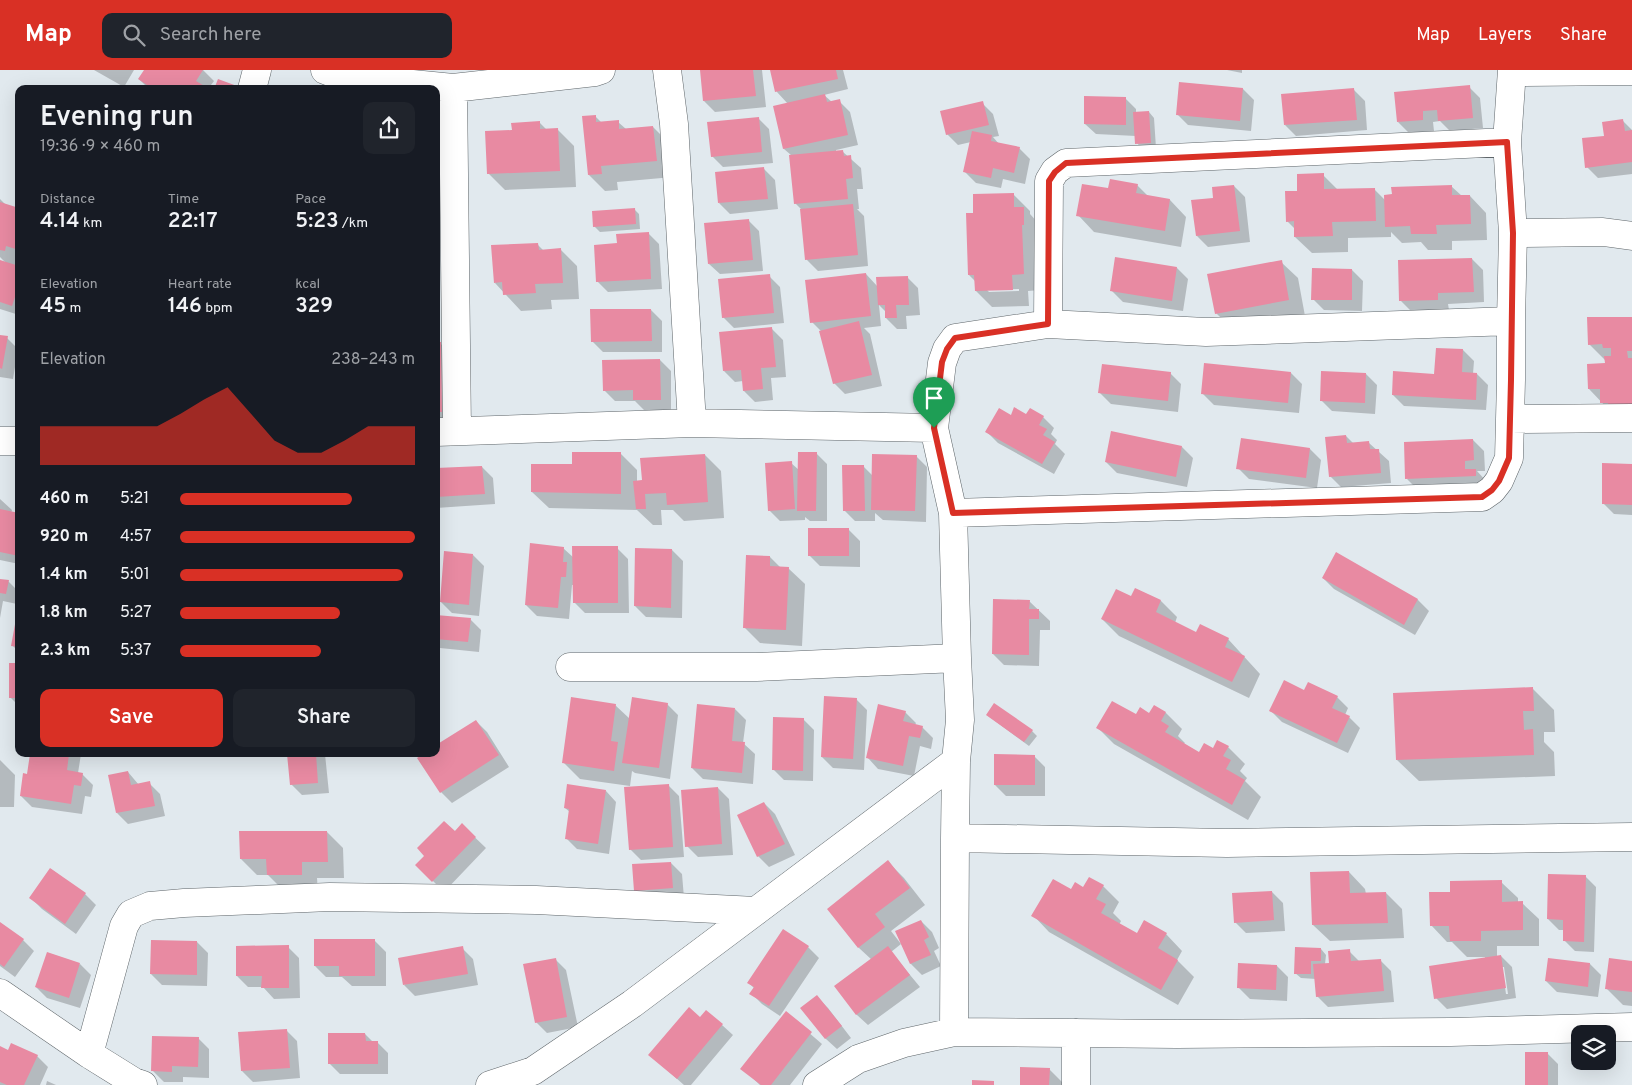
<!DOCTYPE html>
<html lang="en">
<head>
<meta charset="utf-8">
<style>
	body { margin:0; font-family:Overpass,sans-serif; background:#20242c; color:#f1f3f6; height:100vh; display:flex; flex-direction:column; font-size:19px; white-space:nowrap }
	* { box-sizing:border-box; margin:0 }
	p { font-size:16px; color:#9ea1a6 }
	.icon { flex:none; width:28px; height:28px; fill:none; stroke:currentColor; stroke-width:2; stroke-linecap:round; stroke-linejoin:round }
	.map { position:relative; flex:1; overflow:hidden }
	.details { position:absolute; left:15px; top:15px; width:425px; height:672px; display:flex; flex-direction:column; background:#171b24; border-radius:10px; box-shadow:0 5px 20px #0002 }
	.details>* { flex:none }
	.buttons { position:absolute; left:1571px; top:955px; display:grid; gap:10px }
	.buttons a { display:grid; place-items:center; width:45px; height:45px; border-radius:10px; background:#171b24; box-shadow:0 5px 20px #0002; font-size:25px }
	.pin { position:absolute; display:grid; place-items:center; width:42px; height:42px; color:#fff; margin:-51px -21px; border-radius:50% 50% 50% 0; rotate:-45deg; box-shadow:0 0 5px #0007 }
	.pin .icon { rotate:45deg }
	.round { display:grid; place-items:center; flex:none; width:52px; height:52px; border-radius:10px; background:#20242c }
	.overview { display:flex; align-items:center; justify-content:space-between; height:85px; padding:0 25px }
	h1 { font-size:28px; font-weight:600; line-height:38px }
	.metrics { display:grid; grid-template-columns:repeat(3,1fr); gap:8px; height:85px; padding:5px 25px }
	.metrics div { display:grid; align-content:center }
	.metrics b { font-size:21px; font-weight:600 }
	.metrics small { font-size:14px; font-weight:400 }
	.metrics p { font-size:14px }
	.chart { height:140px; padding:10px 25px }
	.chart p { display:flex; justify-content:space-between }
	.chart svg { width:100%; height:90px; margin-top:5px; fill:#d93025; opacity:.7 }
	.button { display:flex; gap:10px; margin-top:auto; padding:10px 25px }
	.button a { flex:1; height:58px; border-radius:10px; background:#d93025; color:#fff; font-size:20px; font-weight:600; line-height:58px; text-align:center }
	.button a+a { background:#20242c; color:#f1f3f6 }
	ul { padding:0 25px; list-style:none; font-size:16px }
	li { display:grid; grid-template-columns:80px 60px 1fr; align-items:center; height:38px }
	li i { height:12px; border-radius:6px; background:#d93025 }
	header { display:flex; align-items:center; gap:30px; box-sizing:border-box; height:70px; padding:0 25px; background:#d93025; color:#fff }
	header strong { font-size:24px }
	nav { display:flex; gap:28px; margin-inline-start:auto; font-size:18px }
	.search { width:350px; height:45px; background:#20242c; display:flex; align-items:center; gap:12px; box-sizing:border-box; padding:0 18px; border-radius:10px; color:#9ea1a6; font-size:19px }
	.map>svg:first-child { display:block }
</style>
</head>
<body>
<header>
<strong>Map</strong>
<div class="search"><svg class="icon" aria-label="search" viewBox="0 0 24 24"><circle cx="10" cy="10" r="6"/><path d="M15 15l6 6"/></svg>Search here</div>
<nav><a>Map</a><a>Layers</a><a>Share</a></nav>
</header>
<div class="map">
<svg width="1632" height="1015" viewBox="0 0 1632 1015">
	<rect width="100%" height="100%" fill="#e1e9ee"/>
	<!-- shadow -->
	<path fill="#0003" fill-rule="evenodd" d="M94 0H134L124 17Z
		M145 0H203L214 11 208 19H149L139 9Z
		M701 0H762L766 37 715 42 704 31Z
		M772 0H843L848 19 824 25 832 32 839 31 850 42 858 75 836 80V82H843L861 98 863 119H857L859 139H857L864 146 868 196 818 201 807 190 801 139 795 133 791 85 784 79 788 34 777 22Z
		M1227 0H1242V3Z
		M1180 13 1243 19 1254 30 1251 61 1188 55 1177 44Z
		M1469 17 1480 28 1483 58 1450 61 1440 51 1433 52 1434 61 1409 63 1398 52Z
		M1354 20 1365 31 1367 60 1296 66 1285 55Z
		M1125 28 1136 39V43L1149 42 1154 48 1156 78 1142 79 1137 73 1136 66 1096 64 1085 54Z
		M982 33 993 44 999 66 993 67 999 74 1019 78 1030 89 1025 114 1003 109 1001 118 976 113 965 102 971 72 958 75 947 64Z
		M595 46 602 53 618 52 626 59 653 57 669 73 673 107 617 112 618 120 605 121 589 105Z
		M758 48 769 59 773 93 723 97 712 86Z
		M1623 51 1632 60V104L1598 108 1587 97 1605 67Z
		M540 53 547 60H558L574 76 576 117 505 120 488 103 513 61Z
		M764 99 775 110 778 139 730 144 719 133Z
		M1323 105 1338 120 1374 119 1385 130 1451 116 1462 126H1470L1486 143 1487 170 1452 171V180H1428L1421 172 1402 173 1391 162V167L1348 168V182L1312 183 1295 167V159L1287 151 1299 122Z
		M1137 115 1149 127 1170 130 1186 147 1181 177 1094 162 1078 145Z
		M1234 116 1245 127 1250 172 1208 177 1197 166 1215 129Z
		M1013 124 1030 141V144L1040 155V220L1028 221 1029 236 992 237 976 221V212L969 205 974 144ZM1019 219V221L989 222 987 220Z
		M0 129 7 136 19 139V245L0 239V192L6 193 0 187Z
		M634 139 639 144 640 159 600 162 594 156Z
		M748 150 759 161 763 201 720 204 709 194Z
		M648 163 659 174 662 219 608 222 597 211 618 175Z
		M537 174 544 181 560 179 577 196 579 229 551 230 552 239 521 241 495 213Z
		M1472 189 1483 200 1484 232 1448 234 1449 240 1412 242 1401 231Z
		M1281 192 1298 208 1305 246 1232 259 1216 243Z
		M1177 198 1188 209 1183 241 1123 232 1112 221Z
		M1352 200 1363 211 1362 241 1324 240 1313 229Z
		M866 204 878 217 907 207 918 218 920 245 906 246 907 259H897L886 248V242L879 235 881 256 864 258 870 264 882 316 845 324 834 313 821 261 812 252Z
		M769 206 780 217 784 253 734 258 723 247Z
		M651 240 662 251V282H603L592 271Z
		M1632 248V360L1610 341 1589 319 1606 294V291L1589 274Z
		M772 259 783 270 786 307 771 308 773 330 755 332 744 321 743 311 735 312 724 301Z
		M0 266 7 268 18 279 13 309 0 307Z
		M436 273H440L451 284 452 352 436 363Z
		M1463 280 1474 291 1473 304H1477L1488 315 1486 340 1404 336 1393 325 1436 305Z
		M660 290 671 301V341H645L635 331H615L604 320Z
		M1170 303 1181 314 1178 342 1111 334 1100 323Z
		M1291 303 1302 314 1299 343 1214 335 1203 324Z
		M1366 304 1377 315 1375 344 1332 341 1321 330Z
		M1026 345 1043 347 1054 358 1051 364 1057 370 1055 374 1065 384 1054 404 998 373 987 362 1011 346Z
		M1346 366 1354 374 1369 373 1389 391 1391 413 1341 417 1330 406Z
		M1473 370 1484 381 1485 401H1477L1486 411 1487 417 1418 420 1407 409Z
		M1182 377 1193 388 1187 417 1117 403 1106 392Z
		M1310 379 1321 390 1317 418 1249 409 1238 398Z
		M816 383 827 394V451H810L805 447V450L780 451 769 440 791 393 799 400Z
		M621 384 637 400V412H643L705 385 721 401 724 448 684 451 673 440H661L662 455H653L637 440 549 438 532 422 573 395Z
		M916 386 927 397 926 452 883 450 875 443V451H855L844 440 864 397 873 406Z
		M1632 395V445L1614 444 1603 433Z
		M482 397 493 408 495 434 436 438V400Z
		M0 429 12 440 11 443 19 445V494L0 490Z
		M849 460 860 471V497L820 496 809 485Z
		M563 478 574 488 617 478 628 489 629 543H585L574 532V515H572L569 549 537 546 526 535Z
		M672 480 683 491 682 548 646 547 635 536Z
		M1336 484 1418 530 1429 541 1415 565 1334 519 1323 508Z
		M473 485 484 496 479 546 452 543 441 532Z
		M770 487 780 497 788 498 805 514 802 576 760 573 744 557Z
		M0 510 8 511 19 522 17 534 3 531 0 548Z
		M1136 519 1161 531 1177 547 1175 553 1197 563 1228 569 1260 604 1249 628 1119 566 1102 549 1132 528Z
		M1029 531 1050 551V560H1040L1039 596 1004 595 993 584Z
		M19 540V582L12 575Z
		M436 546 470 549 481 560 479 582 440 578 436 574Z
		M19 595V636L10 627Z
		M1533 619 1554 640 1555 662H1544V672L1554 682 1555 706 1419 711 1397 690Z
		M1305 621 1337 627 1348 638 1345 645 1349 647 1360 658 1348 683 1282 652 1271 641Z
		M856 629 867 640 864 700 833 698 822 687Z
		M667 634 678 645 670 709 635 703 632 701 630 716 580 709 564 693 615 635 630 649Z
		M1154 637 1166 643 1182 659 1178 666 1185 673 1184 674 1199 683 1213 680 1218 672 1228 677 1245 694 1240 701 1247 708 1245 711 1261 727 1248 750 1114 674 1098 658 1136 646 1150 645Z
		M735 639 746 650 743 673 755 684 753 714 703 709 692 698Z
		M905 642 916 653 915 655 922 657 933 668 931 679 920 676 914 706 878 699 868 688Z
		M987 645 1032 661 1037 666 1029 676Z
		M803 649 814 660 813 711 784 710 773 699Z
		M476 651 487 662 509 697 452 733 441 722 419 688 426 684H436Z
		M31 684H81L78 703 82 704 93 715 91 727 85 726 82 744 32 737 21 726 28 705Z
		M288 684H325L329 723 302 725 291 714Z
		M1034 686 1045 697V726H1006L995 715Z
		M0 690 15 705 14 737H0Z
		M128 702 139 715 149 713 160 724 165 746 128 754 117 743Z
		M668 715 679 726 684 787 641 790 630 779Z
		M718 718 729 729 733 785 698 787 687 776Z
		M606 721 616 732 609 784 577 779 566 768 570 742 565 738Z
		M764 733 775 744 795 785 769 797 758 786 739 746Z
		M462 755 486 778 444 822 417 795Z
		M327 762 343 778 344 808H317L318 821H284L268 805H257L241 789Z
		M888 792 904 808 925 835 891 861 901 874 891 882 920 917 868 955 857 945 836 916 872 890 859 878 829 839Z
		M671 793 682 804 684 828 646 831 635 820Z
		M51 799 85 824 96 835 76 864 42 839 31 828Z
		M1349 802 1365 819 1366 824 1386 823 1402 839 1404 868 1330 871 1313 855Z
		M1585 806 1596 817 1594 882 1575 881 1564 870V860H1559L1548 849Z
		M1501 812 1518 828V833H1522L1539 849V876H1497V887L1501 886 1512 897 1516 928 1447 939 1436 928 1485 889V887H1467L1452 872H1447L1431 855ZM1502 897H1504L1508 924H1506Z
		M1103 816 1119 832 1113 843 1121 851 1119 855 1137 865 1166 864 1182 881 1177 890 1194 907 1178 935 1049 862 1033 845 1084 819Z
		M1272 822 1283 833 1285 861 1246 863 1235 852Z
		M921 851 932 862 939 878 934 881 941 896 922 905 911 894 896 862Z
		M0 853 23 870 34 881 15 907 0 896Z
		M375 871 386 882V916H352L342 907H326L315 896Z
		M197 872 208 883 207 916 162 915 151 904Z
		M288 877 299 888 300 928 274 929 263 917H248L237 906Z
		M808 877 819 888 780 946 762 934 751 923 754 918 749 913Z
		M462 878 473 889 478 915 415 926 404 915Z
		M1321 879 1326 885 1325 894H1331L1349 881 1360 892 1380 890 1391 901 1394 932 1328 937 1317 926 1316 909 1301 908 1295 903Z
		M555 889 566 900 578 957 547 963 536 952Z
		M1549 889 1590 894 1601 905 1598 927 1557 922 1546 911Z
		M1632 892V936L1623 935 1606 918Z
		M80 894 91 905 80 938 47 928 36 917Z
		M1277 896 1288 907 1287 931 1250 929 1239 918Z
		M817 927 828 938 851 968 837 979 826 969 802 939Z
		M786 943 822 974 790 1015H760L742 998Z
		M700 949 722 955 733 965 691 1015H684L650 985Z
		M286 960 297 971 300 1008 253 1012 242 1001Z
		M365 964 373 972H377L388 983V1004H340L329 993Z
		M198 968 209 979V1008L183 1007V1012H164L153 1001Z
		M0 977 9 981 37 986 48 997 40 1015H0Z
		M1547 983 1558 994V1015H1527Z
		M1049 999 1065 1015H1021Z
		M47 1011 56 1015H46Z"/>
	<!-- building -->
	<path fill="#e88aa2" d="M144 0H203L196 11 206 17 205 19H153L138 9Z
		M700 0H753L756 26 703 31Z
		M770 0H836L838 9 775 22Z
		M218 9 237 16 236 19H214Z
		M1179 12 1243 18 1240 51 1176 45Z
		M1470 15 1473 48 1438 51 1437 40 1423 41V50L1397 52 1394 22Z
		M1354 18 1357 50 1284 55 1281 24Z
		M825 24 827 32 840 29 848 65 783 79 773 36Z
		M1084 26 1126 27V55L1084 54Z
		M983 31 989 55 946 65 940 41Z
		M1149 41 1151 73 1135 74 1133 42Z
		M596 45V52L619 50V59L653 56 657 91 601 96 602 104 588 105 582 46Z
		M759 47 762 82 711 87 707 52Z
		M1623 49 1625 61 1632 60V92L1585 98 1582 68 1604 66 1602 52Z
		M540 51V59L558 58 560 101 487 104 485 61 512 60 511 53Z
		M972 61 992 65 991 71 1020 77 1014 103 993 98 991 108 963 102Z
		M843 80 844 86 851 85 853 108 846 109 848 129 794 134 789 85Z
		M764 97 768 129 718 133 715 102Z
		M1324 103V119L1375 118 1376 151 1332 152 1333 166 1294 167V151L1286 152 1285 121H1297V104Z
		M1110 109 1138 114 1136 123 1170 129 1165 161 1076 146 1082 114 1108 118Z
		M1234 115 1240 161 1196 166 1191 130 1213 128 1212 117Z
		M1452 115V125H1470L1471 154 1436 155 1437 164H1411L1410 156 1385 157 1384 125 1392 124 1391 117Z
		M1014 123V137H1024V155H1022L1024 204 1012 205 1013 220 975 221 974 205H968L966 143H973V124Z
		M0 132 19 138V180L6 176 5 181 0 180Z
		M853 134 858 185 805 190 800 139Z
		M635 138 636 154 593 157 592 141Z
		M749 149 753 190 708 194 704 153Z
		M649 162 651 209 596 212 594 175 617 173 616 164Z
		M538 173 539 180 561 178 563 213 535 214 536 223 503 225 502 212 494 213 491 175Z
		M1115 187 1177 197 1172 231 1110 221Z
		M1472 188 1474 222 1438 223V230L1399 231 1398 190Z
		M0 190 19 196V215L12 236 0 232Z
		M1282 190 1289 230 1215 244 1207 204Z
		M1312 198 1352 199V230H1311Z
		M866 203 871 246 810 253 805 210Z
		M770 204 774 243 722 248 718 209Z
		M908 206 909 235H896L897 248H885V235H878L876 207Z
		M590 239H651L652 271 591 272Z
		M1587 247H1632V281H1627L1628 288H1632V334L1609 344 1608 333H1600V319H1588L1587 294 1605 293 1604 286H1611V278H1603L1602 274 1588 275Z
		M859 251 872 305 833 314 819 261Z
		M772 257 776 297 761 298 763 319 743 321 741 300 723 301 719 262Z
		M0 265 8 266 2 299 0 298Z
		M436 272H441L442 342H436Z
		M1436 278 1463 279 1462 302 1477 303 1476 330 1392 325 1393 301 1434 304Z
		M660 289 661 330H633V320L603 321 602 290Z
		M1204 293 1291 302 1288 333 1201 324Z
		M1102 294 1171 302 1168 331 1098 323Z
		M1321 301 1366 303 1365 333 1320 331Z
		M1014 337 1026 344 1030 338 1044 346 1039 355 1047 359 1043 365 1055 372 1042 394 985 362 999 338 1011 345Z
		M1111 361 1182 376 1176 407 1105 392Z
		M1346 365 1347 373 1369 371 1370 379H1379L1381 403 1329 407 1325 367Z
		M1241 368 1310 378 1306 408 1236 399Z
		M1473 369 1474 390 1465 391V399H1476V406L1405 409 1404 372Z
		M572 382H621V424L531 422V394H572Z
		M798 382H817L816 441H797Z
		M705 384 708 432 667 435 666 423 645 424 646 439H636L633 411 642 410 640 388Z
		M872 384 917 385 915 441 871 440Z
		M792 391 795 439 768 441 765 393Z
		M1602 393 1632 394V435L1602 434Z
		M842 395H864L865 441H843Z
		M482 396 485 424 436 427V398Z
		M0 439 19 443V486L0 482Z
		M808 458H849V486H808Z
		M530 473 564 477 563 492H567L566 507H561L558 538 525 535Z
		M572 476H618V533H573Z
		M635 478 672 479 671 538 634 536Z
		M444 481 473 484 469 535 440 532Z
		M1336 482 1418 529 1404 555 1322 508Z
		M746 485 770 486V496L789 497 786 560 743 558Z
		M0 509 9 510 6 524 0 523Z
		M1135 518 1161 530 1156 542 1196 562 1200 554 1229 568 1225 577 1245 586 1232 612 1101 549 1116 519 1131 526Z
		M993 529 1030 530 1029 539H1039V549H1029V585L992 584Z
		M18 538H19V577L11 576Z
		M436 545 471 548 468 572 436 569Z
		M9 593H19V628H9Z
		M1284 610 1304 620 1308 612 1338 626 1332 638 1350 646 1337 673 1269 641Z
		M1533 617 1534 641H1523L1524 660 1533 659 1534 685 1396 690 1393 623Z
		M824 626 857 628 853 689 821 687Z
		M571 627 616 634 611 671 618 672 614 701 562 693Z
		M632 627 668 633 659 698 622 693Z
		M1112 631 1136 644 1140 637 1149 643 1154 635 1166 642 1161 651 1169 656 1165 662 1199 682 1204 673 1213 678 1217 670 1229 676 1223 686 1231 690 1226 699 1245 710 1232 735 1096 658Z
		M994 633 1033 660 1024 672 986 645Z
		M697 634 735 638 732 671 745 672 742 703 691 698Z
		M878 634 906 641 903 651 923 656 920 668 909 666 903 696 866 688Z
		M773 647 804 648 803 701 772 700Z
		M476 650 499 685 440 723 417 688 423 684H436V675Z
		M30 684H69L67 700 83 703 81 716 74 715 71 734 20 726 23 703 27 704Z
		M287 684H316L318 713 290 715Z
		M994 684 1035 685V715H994Z
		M128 701 131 715 150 711 155 736 116 743 108 705Z
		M567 714 606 720 598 774 565 769 569 739 564 738Z
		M669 714 673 777 629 780 624 717Z
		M718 717 722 774 685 777 681 720Z
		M764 732 785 774 757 787 737 745Z
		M444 751 455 761 462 753 476 767 432 812 415 795 424 786 417 778Z
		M239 761H327L328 792H302V805H267L266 789H240Z
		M888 790 910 818 875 844 885 857 858 878 827 839Z
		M671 792 673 818 634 821 632 794Z
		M50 798 86 823 65 854 29 828Z
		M1349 801 1350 823 1386 822 1388 853 1312 855 1310 802Z
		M1548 804 1586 805 1584 872 1563 871V850L1547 849Z
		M1089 807 1104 815 1096 829 1106 834 1101 843 1137 863 1144 850 1167 863 1158 878 1178 890 1161 920 1031 846 1053 809 1071 819 1075 812 1083 817Z
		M1502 810V832L1523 831V860L1481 861V871H1450L1449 856H1430L1429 822H1450V811Z
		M1272 821 1274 850 1234 853 1232 823Z
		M921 850 929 867 924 870 931 885 910 894 895 861Z
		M0 852 24 869 4 897 0 894Z
		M783 859 809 876 769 936 749 924 754 917 747 913Z
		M314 869H375V906H339V896H314Z
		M151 870 197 871V905L150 904Z
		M289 875V918H261L262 906H236V876Z
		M463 876 468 904 403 915 398 888Z
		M888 876 910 905 856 945 834 916Z
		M1295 877 1321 878V891H1311V904H1294Z
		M1350 879 1351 891 1381 889 1384 921 1316 927 1313 894 1329 893 1328 881Z
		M47 882 80 893 69 928 35 917Z
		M1501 885 1506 918 1434 929 1429 896Z
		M556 888 567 947 535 953 523 894Z
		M1548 888 1590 893 1588 917 1545 911Z
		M1609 888 1632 891V922L1605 919Z
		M1238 893 1277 895 1276 920 1237 918Z
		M817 925 842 956 825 969 800 938Z
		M689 937 700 947 706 940 723 954 677 1009 648 985Z
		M786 941 812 962 771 1015H761L740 999Z
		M287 959 290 998 241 1001 238 962Z
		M328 963H365L366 971H378V994H328Z
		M152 966 199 967 198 997 172 996V1002L151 1001Z
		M11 973 38 985 24 1015H7L0 1012V976L8 980Z
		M1525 982H1548V1015H1525Z
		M1020 997 1050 998 1049 1015H1020Z
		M972 1010 994 1011V1015H972Z"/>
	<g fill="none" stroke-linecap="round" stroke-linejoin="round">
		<!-- street casing -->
		<g stroke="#5e6569" stroke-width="29">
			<path id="street" d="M325 0 343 7 453 18 595 2 601 0
				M667 0 674 54 692 353
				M1512 2 1632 1
				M453 18 457 361
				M252 19 257 0
				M1513 163 1603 162 1632 166
				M1048 254 1049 111 1055 101 1066 93 1507 72
				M1510 349 1632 348
				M436 362 692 353 934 358
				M0 371H19
				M953 443 1482 427 1492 420 1499 411 1509 388 1511 310V251
				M570 597H756L957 588
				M955 768 1227 773 1632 767
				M0 923 89 984 134 1012 143 1015
				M954 962 955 768 956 691 960 650 957 588 953 443 934 358 942 293 947 279 955 268 1048 254 1206 262 1511 251 1513 163 1507 72 1512 0
				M89 984 124 856 131 844 150 836 184 833 330 827 536 830 756 841
				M490 1015 533 1001 632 934 956 691
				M817 1015 858 989 904 973 954 962 1177 964 1451 962 1632 957
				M1076 1015V963"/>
		</g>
		<!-- street -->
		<use href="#street" stroke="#fff" stroke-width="28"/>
	</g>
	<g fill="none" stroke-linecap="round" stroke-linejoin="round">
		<!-- route casing -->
		<g stroke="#fff" stroke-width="10">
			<path id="route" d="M1507 72 1513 163 1511 310 1509 388 1499 411 1492 420 1482 427 953 443 934 358 942 292 947 279 955 268 1048 254 1049 111 1055 102 1066 93Z"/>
		</g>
		<!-- route -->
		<use href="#route" stroke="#d93025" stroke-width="6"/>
	</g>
</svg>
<div class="buttons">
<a><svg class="icon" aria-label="layers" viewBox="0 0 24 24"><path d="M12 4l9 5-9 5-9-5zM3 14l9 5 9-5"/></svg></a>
</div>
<div class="pin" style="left:934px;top:358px;background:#1e9e55"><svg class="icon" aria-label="arrive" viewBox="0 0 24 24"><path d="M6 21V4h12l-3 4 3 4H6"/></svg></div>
<section class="details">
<div class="overview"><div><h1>Evening run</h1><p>19:36 · 9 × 460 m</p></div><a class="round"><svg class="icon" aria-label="share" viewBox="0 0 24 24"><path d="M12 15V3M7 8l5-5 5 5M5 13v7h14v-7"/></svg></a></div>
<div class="metrics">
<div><p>Distance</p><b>4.14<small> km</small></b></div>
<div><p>Time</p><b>22:17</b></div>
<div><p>Pace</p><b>5:23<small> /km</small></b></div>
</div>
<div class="metrics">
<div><p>Elevation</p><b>45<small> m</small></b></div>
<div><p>Heart rate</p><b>146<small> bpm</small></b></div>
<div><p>kcal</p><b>329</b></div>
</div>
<div class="chart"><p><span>Elevation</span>238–243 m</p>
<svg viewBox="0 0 160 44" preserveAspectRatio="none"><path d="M0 44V25L10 25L20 25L30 25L40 25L50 25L60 19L70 12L80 6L90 19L100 32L110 38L120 38L130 32L140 25L150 25L160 25V44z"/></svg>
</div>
<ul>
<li><b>460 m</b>5:21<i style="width:73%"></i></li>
<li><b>920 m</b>4:57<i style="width:100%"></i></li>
<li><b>1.4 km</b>5:01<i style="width:95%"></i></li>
<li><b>1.8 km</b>5:27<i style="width:68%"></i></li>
<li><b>2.3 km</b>5:37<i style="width:60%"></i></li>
</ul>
<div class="button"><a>Save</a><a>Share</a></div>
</section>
</div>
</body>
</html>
